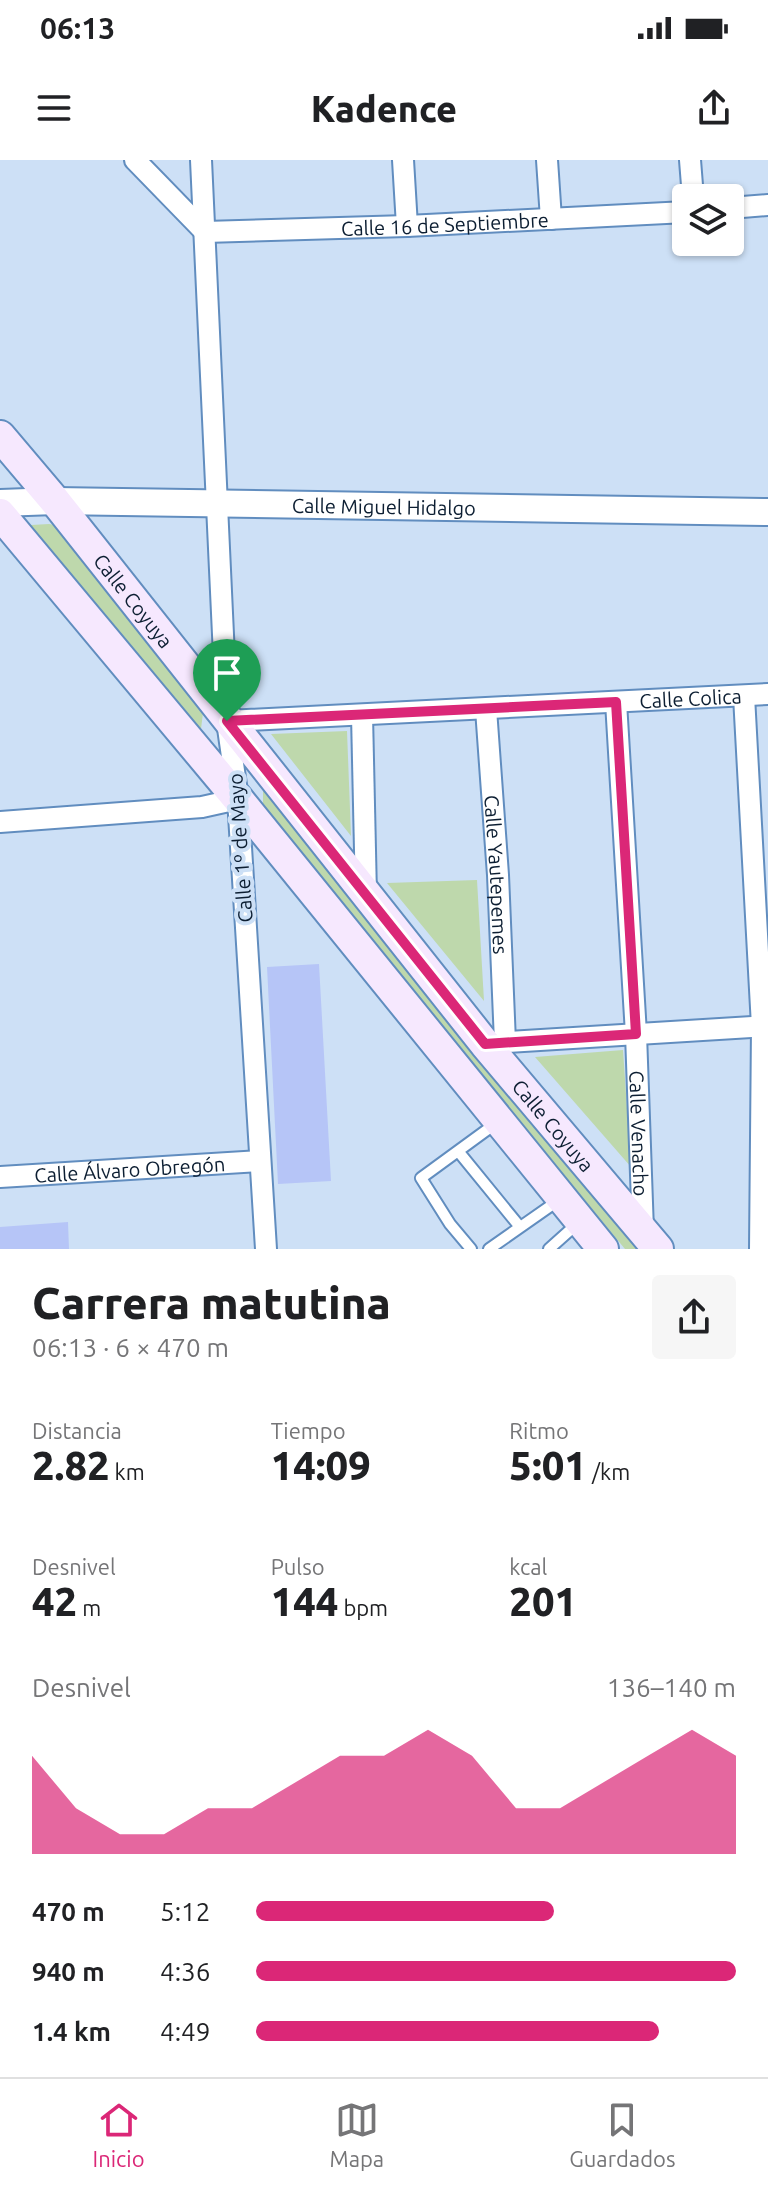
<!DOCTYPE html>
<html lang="es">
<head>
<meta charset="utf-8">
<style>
	body { margin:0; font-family:Ubuntu,sans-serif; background:#f6f6f6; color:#202124; height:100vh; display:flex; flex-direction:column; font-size:30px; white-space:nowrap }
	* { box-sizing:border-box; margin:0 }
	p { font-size:26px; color:#757577 }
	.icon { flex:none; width:44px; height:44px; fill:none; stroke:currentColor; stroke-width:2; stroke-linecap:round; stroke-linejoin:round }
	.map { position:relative; height:1089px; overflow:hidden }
	.panel { display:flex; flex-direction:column; background:#fff; flex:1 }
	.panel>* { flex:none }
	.tools { position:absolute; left:672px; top:24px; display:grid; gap:16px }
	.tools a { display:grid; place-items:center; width:72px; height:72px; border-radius:8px; background:#fff; box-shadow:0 2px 6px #0004; font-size:40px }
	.pin { position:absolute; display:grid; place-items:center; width:68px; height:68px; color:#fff; margin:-82px -34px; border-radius:50% 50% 50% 0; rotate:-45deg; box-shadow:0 0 8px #0007 }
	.pin .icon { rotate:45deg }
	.round { display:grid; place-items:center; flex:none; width:84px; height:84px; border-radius:8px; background:#f6f6f6 }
	.overview { display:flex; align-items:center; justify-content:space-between; height:136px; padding:0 32px }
	h1 { font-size:44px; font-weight:800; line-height:60px }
	.stats { display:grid; grid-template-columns:repeat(3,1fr); gap:12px; height:136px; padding:8px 32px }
	.stats div { display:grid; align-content:center }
	.stats b { font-size:40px; font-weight:800 }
	.stats small { font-size:22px; font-weight:400 }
	.stats p { font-size:22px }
	.chart { height:224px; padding:16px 32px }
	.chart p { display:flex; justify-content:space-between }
	.chart svg { width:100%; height:144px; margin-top:8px; fill:#db2777; opacity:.7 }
	ul { padding:0 32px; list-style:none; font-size:26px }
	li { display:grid; grid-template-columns:128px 96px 1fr; align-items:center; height:60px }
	li i { height:20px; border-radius:10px; background:#db2777 }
	.status { display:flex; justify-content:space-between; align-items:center; height:56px; padding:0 40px; background:#fff; direction:ltr }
	.status svg { height:22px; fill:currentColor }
	header { display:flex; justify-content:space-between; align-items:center; height:104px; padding:0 32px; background:#fff; font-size:36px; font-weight:800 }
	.dock { display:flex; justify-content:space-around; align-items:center; height:112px; border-top:2px solid #e0e0e0; background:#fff; font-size:22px; color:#757577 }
	.dock a { display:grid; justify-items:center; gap:4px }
	.dock .active { color:#db2777 }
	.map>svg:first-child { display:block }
</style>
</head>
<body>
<div class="status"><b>06:13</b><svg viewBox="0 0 49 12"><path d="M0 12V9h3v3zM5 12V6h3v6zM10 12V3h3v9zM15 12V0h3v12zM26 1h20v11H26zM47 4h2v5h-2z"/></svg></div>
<header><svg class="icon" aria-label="menu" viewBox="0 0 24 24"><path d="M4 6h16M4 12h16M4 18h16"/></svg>Kadence<svg class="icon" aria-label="share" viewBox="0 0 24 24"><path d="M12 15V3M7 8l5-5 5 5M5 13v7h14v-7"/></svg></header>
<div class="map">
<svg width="768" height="1089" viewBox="0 0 768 1089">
	<rect width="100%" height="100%" fill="#cde0f6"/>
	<!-- green -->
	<path fill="#bed8ac" d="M49 364 61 366 200 542 203 553 200 577 28 370 31 365Z
		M347 571 351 676 271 574Z
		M263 630 271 634 654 1089H625L263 652Z
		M477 720 484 841 387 723Z
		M623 890 631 1007 535 897Z"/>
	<!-- building -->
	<path fill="#b6c5f7" d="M319 804 331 1021 278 1024 267 807Z
		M68 1062 69 1089H0V1067Z"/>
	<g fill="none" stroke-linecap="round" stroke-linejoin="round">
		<!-- service casing -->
		<g stroke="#618dbf" stroke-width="14">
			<path id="service" d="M458 991 495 964
				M471 1089 450 1064 421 1018 458 991 520 1067
				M489 1089 559 1040
				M549 1089 578 1063"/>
		</g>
		<!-- minor casing -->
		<g stroke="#618dbf" stroke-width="24">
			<g id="minor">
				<path d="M135 0 205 72"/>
				<path d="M201 0 227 561 238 639 266 1089"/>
				<path d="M403 0 407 66"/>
				<path d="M547 0 551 59"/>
				<path d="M690 0 693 38"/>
				<path d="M730 48 768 45"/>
				<path id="s1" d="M205 72 407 66 686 52"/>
				<path d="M744 536 762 866 760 1089"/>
				<path id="s2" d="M616 542 636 874 643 1071"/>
				<path id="s3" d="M486 549 498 715 505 882"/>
				<path d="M362 555 366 735"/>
				<path id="s4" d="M227 561 768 534"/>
				<path d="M0 662 202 647 238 639"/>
				<path d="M493 883 768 866"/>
				<path id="s5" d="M0 1017 260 1001"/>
			</g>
		</g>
		<!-- tertiary casing -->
		<g stroke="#618dbf" stroke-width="30">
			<g id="tertiary">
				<path id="s6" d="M0 343 55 341 768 352"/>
			</g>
		</g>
		<!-- secondary casing -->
		<g stroke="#618dbf" stroke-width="34">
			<g id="secondary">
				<path id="s7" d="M0 276 55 341 485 884 658 1089"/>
				<path d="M0 354 238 639 603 1089"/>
			</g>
		</g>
		<!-- service -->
		<use href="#service" stroke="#fff" stroke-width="10"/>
		<!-- minor -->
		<use href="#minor" stroke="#fff" stroke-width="20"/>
		<!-- tertiary -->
		<use href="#tertiary" stroke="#fff" stroke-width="26"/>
		<!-- secondary -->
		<use href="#secondary" stroke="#f6e8fe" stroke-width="30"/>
	</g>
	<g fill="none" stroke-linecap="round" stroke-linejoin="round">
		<!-- route casing -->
		<g stroke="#fff" stroke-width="16">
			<path id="route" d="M616 542 636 874 485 884 227 561Z"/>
		</g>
		<!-- route -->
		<use href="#route" stroke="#db2777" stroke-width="10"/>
	</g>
	<g text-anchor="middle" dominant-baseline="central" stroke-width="8" stroke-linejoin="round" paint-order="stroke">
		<!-- street labels -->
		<g font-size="20" fill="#0c1e32" stroke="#cde0f6">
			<text stroke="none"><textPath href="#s1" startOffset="240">Calle 16 de Septiembre</textPath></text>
			<text stroke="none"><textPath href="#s6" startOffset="384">Calle Miguel Hidalgo</textPath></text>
			<text stroke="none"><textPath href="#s7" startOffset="212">Calle Coyuya</textPath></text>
			<text stroke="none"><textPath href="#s4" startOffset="464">Calle Colica</textPath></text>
			<text transform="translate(240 688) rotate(-94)">Calle 1º de Mayo</text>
			<text stroke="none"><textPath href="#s3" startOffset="166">Calle Yautepemes</textPath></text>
			<text stroke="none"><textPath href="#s7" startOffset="884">Calle Coyuya</textPath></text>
			<text stroke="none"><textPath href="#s2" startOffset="432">Calle Venacho</textPath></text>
			<text stroke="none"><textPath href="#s5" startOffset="130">Calle Álvaro Obregón</textPath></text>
		</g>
	</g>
</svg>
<div class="tools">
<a><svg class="icon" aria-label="layers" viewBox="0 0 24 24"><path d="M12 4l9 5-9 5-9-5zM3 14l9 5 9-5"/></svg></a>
</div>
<div class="pin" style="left:227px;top:561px;background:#1e9e55"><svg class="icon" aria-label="arrive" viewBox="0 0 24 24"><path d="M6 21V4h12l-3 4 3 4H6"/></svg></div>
</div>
<section class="panel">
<div class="overview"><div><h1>Carrera matutina</h1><p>06:13 · 6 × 470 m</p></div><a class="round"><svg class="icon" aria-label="share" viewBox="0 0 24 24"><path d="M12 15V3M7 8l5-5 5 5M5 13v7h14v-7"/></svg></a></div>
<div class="stats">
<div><p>Distancia</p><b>2.82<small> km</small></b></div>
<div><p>Tiempo</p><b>14:09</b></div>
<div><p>Ritmo</p><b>5:01<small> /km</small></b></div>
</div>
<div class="stats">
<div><p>Desnivel</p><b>42<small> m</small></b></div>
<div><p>Pulso</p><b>144<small> bpm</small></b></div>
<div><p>kcal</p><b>201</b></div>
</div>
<div class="chart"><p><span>Desnivel</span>136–140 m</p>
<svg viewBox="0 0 160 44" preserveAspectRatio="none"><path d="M0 44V14L10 30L20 38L30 38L40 30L50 30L60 22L70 14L80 14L90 6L100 14L110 30L120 30L130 22L140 14L150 6L160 14V44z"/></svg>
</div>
<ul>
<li><b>470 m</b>5:12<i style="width:62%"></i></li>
<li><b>940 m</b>4:36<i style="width:100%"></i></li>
<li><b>1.4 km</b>4:49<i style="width:84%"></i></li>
</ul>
</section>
<nav class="dock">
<a class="active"><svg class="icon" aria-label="home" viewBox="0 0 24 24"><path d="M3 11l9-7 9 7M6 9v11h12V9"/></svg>Inicio</a>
<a><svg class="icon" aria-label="map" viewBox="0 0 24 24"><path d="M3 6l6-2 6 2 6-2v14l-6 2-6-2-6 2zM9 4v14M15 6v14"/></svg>Mapa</a>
<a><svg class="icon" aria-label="saved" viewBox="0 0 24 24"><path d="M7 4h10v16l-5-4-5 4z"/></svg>Guardados</a>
</nav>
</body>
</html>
